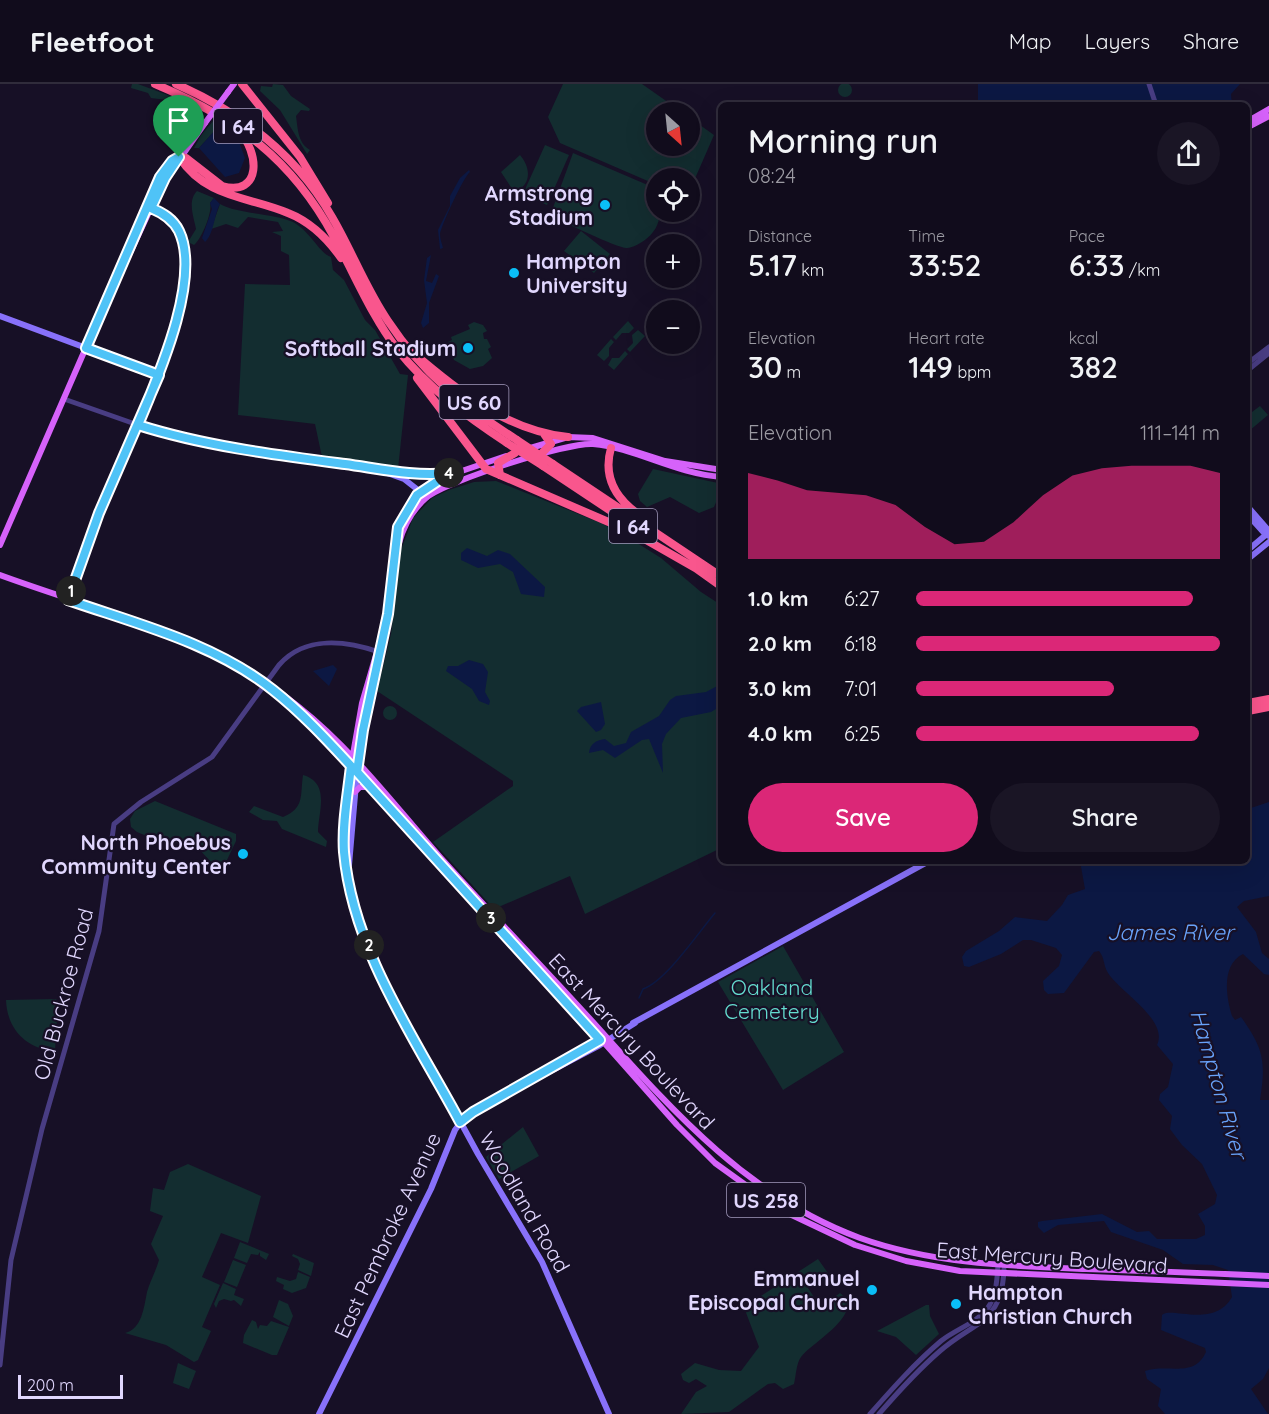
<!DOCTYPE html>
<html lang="en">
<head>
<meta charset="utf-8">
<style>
	body { margin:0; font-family:Quicksand,sans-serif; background:#1a1525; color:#f1f3f6; height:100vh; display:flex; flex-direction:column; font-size:22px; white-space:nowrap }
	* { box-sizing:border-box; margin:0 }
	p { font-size:20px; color:#9c9ba3 }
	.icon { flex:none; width:33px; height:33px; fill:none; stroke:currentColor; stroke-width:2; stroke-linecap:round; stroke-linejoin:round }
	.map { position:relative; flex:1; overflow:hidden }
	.panel { position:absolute; left:718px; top:18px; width:532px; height:762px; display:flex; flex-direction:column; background:#110c1c; border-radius:9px; box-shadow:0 6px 24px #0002,0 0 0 2px #302c3b }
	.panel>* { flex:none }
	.needle { width:39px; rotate:153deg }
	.fabs { position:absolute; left:646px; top:18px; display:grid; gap:12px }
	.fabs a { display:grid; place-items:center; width:54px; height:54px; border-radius:50%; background:#110c1c; box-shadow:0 6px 24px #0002,0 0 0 2px #302c3b; font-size:30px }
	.scale { position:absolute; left:18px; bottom:15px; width:105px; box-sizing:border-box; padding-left:6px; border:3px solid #e1d7fe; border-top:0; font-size:16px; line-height:21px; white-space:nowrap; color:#e1d7fe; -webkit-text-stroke:4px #171026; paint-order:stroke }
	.pin { position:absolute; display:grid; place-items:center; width:51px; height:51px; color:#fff; margin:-62px -26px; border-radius:50% 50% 50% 0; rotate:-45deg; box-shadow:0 0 6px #0007 }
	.pin .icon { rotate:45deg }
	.km { position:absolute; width:30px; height:30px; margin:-15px; border-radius:50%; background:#222; color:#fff; font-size:16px; line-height:30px; text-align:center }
	.round { display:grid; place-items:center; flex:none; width:63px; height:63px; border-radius:32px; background:#1a1525 }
	.headline { display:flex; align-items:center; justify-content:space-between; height:102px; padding:0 30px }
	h1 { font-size:33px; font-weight:600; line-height:45px }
	.stats { display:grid; grid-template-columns:repeat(3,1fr); gap:9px; height:102px; padding:6px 30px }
	.stats div { display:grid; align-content:center }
	.stats b { font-size:30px; font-weight:600 }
	.stats small { font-size:16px; font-weight:400 }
	.stats p { font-size:16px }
	.chart { height:168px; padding:12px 30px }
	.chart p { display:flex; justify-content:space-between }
	.chart svg { width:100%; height:108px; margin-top:6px; fill:#db2777; opacity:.7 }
	.action { display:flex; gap:12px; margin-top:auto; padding:12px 30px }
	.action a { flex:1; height:69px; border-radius:36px; background:#db2777; color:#fff; font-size:24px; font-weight:600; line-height:69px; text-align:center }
	.action a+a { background:#1a1525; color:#f1f3f6 }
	ul { padding:0 30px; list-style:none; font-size:20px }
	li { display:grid; grid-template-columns:96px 72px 1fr; align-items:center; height:45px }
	li i { height:15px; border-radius:8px; background:#db2777 }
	header { display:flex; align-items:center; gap:36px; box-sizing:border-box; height:84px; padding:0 30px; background:#110c1c; border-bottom:2px solid #302c3b }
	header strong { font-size:28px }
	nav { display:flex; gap:33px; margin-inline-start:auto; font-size:21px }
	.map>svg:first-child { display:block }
</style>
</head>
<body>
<header>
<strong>Fleetfoot</strong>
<nav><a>Map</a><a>Layers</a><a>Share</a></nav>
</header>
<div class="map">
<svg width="1269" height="1330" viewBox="0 0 1269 1330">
	<rect width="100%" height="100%" fill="#171026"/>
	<!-- green -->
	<path fill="#132d30" d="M838 6a7 7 0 1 1 14 0a7 7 0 1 1-14 0Z
		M138 0 173 13 178 18 174 21 167 16 151 14 148 9 131 4 132 0Z
		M273 0 283 1 291 12 310 25 309 27 301 26 296 32C298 46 298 59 310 66L307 70 280 26 260 7 261 2 272 3Z
		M563 0H642L682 28H657V62H690V34L714 51 690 106V94H657V101L560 59 548 33Z
		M214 36 218 43 199 64H194L201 51Z
		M545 61 569 71 547 121 523 110Z
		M573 69 657 105C657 115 660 128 659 135 656 152 637 163 627 164 619 165 562 137 550 132Z
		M520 71C531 84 532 101 514 108L501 88Z
		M197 107 214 114 210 119C213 128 201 156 194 161L188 158 196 145C194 134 187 117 197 107Z
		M220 120C237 130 273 129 293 138 310 147 320 170 331 173L333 186 344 196 365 236 375 246 400 290 408 291 398 385 322 373 315 340 238 331 245 200 290 201 289 171 281 167V152L272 148 283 147 278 138 248 133 238 144 226 140 211 145Z
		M581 147 610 170 594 189 564 167Z
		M628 237 634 244 629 249H622L616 256 613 253Z
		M474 238 483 241 487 247 483 249 484 255H487L491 263 488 265 492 274 483 282 470 285 454 276 448 258 452 256 451 253 470 245 468 241Z
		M638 246 645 252 630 268 627 265 633 259 632 251Z
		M611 255 614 258 609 264V272L604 277 597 271Z
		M625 267 628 270 614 286 608 281 612 274H619Z
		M1260 322 1268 331 1249 347 1248 331Z
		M653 385 718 399 720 409 714 423 699 429 670 413 647 423 640 417 638 410Z
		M496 397 601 439 634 457 661 474 701 508 721 521V764L585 830 570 792 494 825 433 758 513 702V697L377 607 391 550 401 466 413 434 432 414 449 406 474 398Z
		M383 629a7 7 0 1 1 14 0a7 7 0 1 1-14 0Z
		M303 691C331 699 318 729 318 748L327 757 326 763 282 745 277 737 263 736 249 728 254 722 283 733C305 724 300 711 303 691Z
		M155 717 236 750V757L227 776 213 780 194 760 185 757 168 761 137 748 131 743 130 735 135 727Z
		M783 862 844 968 783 1006 718 898Z
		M56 915 58 918 55 967C26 965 7 945 6 916Z
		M523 1043 539 1072 499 1095 486 1073Z
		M188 1080 261 1112 248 1159 221 1149 202 1193 220 1201 202 1243 211 1247 198 1276 194 1278 166 1261 125 1249C142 1245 144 1223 147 1208 150 1197 156 1187 159 1176L151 1160 163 1132 150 1127 153 1104 164 1106 170 1088Z
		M240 1158 269 1170 266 1176 260 1172V1168L258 1171 251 1170 247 1179 234 1174Z
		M293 1170 314 1179 311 1192 298 1186 300 1180 298 1175 292 1172Z
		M818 1175 835 1199 829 1202 815 1189 808 1191 804 1198 818 1219 823 1221 840 1209C867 1229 812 1258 801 1273 796 1280 796 1292 794 1300L783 1305 775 1299 768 1300 729 1328 681 1330 696 1308 707 1302 696 1295 689 1299 683 1296 681 1290 695 1279 719 1286 741 1287 759 1263 745 1226 747 1221Z
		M233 1176 246 1181 237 1203 224 1198Z
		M298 1188 310 1193 306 1204 292 1209 283 1205 284 1201 276 1197 277 1193 290 1197 296 1195Z
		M223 1199 236 1205 234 1211 244 1215 241 1222 234 1216 231 1217 224 1215 219 1217 216 1224 214 1220Z
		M279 1216 288 1220 293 1232 289 1242 273 1233Z
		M926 1221H929L930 1232 939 1250 916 1271 896 1253 877 1247Z
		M252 1236 256 1238 258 1245 260 1241 267 1242 271 1237 289 1243 277 1271H272L243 1259 244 1251Z
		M178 1279 196 1287 189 1305 173 1299Z"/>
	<!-- water -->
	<path fill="#0c1843" d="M978 0H1240L1231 10 1232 21H1152L1151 18 1141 21H978Z
		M218 43 238 55 245 74 239 89 225 93 199 64Z
		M469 86 470 88C464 92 441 142 440 150 440 155 442 160 443 164L440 165 438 146 450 122V112L460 94Z
		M214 114 220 120C214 131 214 150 205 158L202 154 212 125 210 119Z
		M431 171 426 197 432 199 436 190 439 192 429 219V239L423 244 421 239 427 219 424 196 427 174Z
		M467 464 487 472 498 466 510 470 545 503 544 513 521 510 513 488 500 480 478 484 461 476V469Z
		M469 576 483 580 488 588 485 608 490 617 489 621 479 617 472 605 446 587 448 582H458Z
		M333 581 337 585 329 602 313 587Z
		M721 600V622L711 628 681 634 666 650 662 660 663 689 649 655 642 656 615 674 603 666 589 669C590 659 597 656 605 655L614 662 626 659 631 648 659 632 670 616 676 612 706 608Z
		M601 618 605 640 601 646 596 648 577 627 581 623Z
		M1269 718V812L1244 817 1237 823 1256 848 1262 869 1269 875V891L1264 890 1243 870C1221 881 1226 913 1232 932L1235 936 1241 933C1264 965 1266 978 1260 1016H1269V1284L1263 1295 1251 1305 1268 1330H1165L1158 1322 1161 1305 1147 1295 1145 1287C1167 1279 1194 1295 1206 1268L1205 1264 1161 1246 1162 1231C1171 1222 1214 1245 1232 1213L1228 1186 1213 1181 1183 1180 1163 1166 1111 1148 1104 1137 1058 1141 1044 1149 1038 1143V1138L1042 1137 1102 1130 1137 1148 1149 1147 1157 1155H1196L1205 1151V1142L1198 1130 1215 1120 1217 1111 1202 1080 1182 1061 1170 1045 1172 1032 1159 1016 1160 1010 1168 1003 1173 980 1157 961C1169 936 1119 907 1108 889 1103 881 1105 874 1099 867L1094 868 1064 909 1048 910 1044 906 1043 897 1059 882 1062 871 1056 864 1031 856H1023L1001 870 969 883 964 882 962 873 966 867 999 847 1015 833 1047 837 1062 821 1068 811 1085 805 1080 777H1248V725Z"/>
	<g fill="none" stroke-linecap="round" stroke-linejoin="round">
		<!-- stream -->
		<path stroke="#0c1843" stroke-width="1.5" d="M639 914 643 905C666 897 698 849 715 829"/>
		<!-- tertiary -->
		<path stroke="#493d83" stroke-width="5" d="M1149 0 1156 21
			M148 123C160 128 171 133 177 144 198 180 173 256 159 291
			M1248 279 1269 263
			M1248 286 1269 269
			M64 315 138 341 99 429 68 516
			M0 1281 11 1176 42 1045 99 847 114 740 141 718 212 673 279 581C305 551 347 557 379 568
			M870 1330C892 1305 915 1279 941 1257 956 1245 975 1240 987 1225 996 1213 997 1197 998 1181
			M879 1330C898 1308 918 1286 940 1267 974 1237 1002 1240 1004 1185"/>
		<!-- secondary -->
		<path stroke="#8871fa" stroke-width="6" d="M0 232 159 291 138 341 184 354 376 385 404 395 427 413
			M1248 423 1269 447
			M1248 431 1266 451 1269 452
			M1248 466 1268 449
			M1248 475 1269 458
			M351 682 344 771 352 812 377 885 478 1070 542 1178 609 1330
			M349 781 357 688
			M633 939 929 777
			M319 1330 431 1105 455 1046 464 1034 477 1026 600 961 635 939"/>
		<!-- primary -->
		<path stroke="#d662fa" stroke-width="6" d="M228 8 234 0
			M1248 37 1269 25
			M1248 43 1269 32
			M156 102 174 76
			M527 365 568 353 593 354 665 377 722 386
			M376 385 423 391 444 390
			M399 459C404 441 413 425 427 413 447 397 568 358 593 360 636 364 675 390 722 393
			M0 461 84 268 162 100 205 39
			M0 491C101 528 214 554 299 623 353 666 395 722 440 773 493 832 548 888 601 947 676 1031 751 1114 860 1154 933 1180 1009 1182 1086 1185 1147 1187 1208 1189 1269 1192
			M281 614 332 661 432 770
			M352 676 362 619 388 530 396 450 403 432 417 411 441 394 506 372
			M358 681 378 580
			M355 708 360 703H370
			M561 910 677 1041 715 1079 779 1125 855 1161 906 1177 960 1187 1269 1201"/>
		<!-- motorway -->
		<path stroke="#f9568d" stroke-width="8" d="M155 0C236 34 292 75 334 153 355 191 371 231 397 265 428 304 466 332 507 359
			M176 0C240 28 297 71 332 133 352 167 366 205 388 237 423 290 464 322 517 356
			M242 0 300 73 328 119
			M179 73C207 115 248 112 288 129 311 138 327 154 341 174
			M180 73 186 74 222 102C262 113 260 68 238 46
			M423 277C466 313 511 347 568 353
			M417 294 486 385 634 449 697 485
			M611 364C603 392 614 413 638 430
			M539 372 551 360 544 350
			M553 380 722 493
			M543 382 644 449
			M500 391 498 379 515 369
			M694 483 722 503
			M1248 619 1269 615
			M1248 627 1269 623"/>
		<!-- primary-bridge -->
		<path stroke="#d662fa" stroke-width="6" d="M205 39 228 8"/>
		<!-- motorway-bridge -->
		<path stroke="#f9568d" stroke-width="8" d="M517 356 553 380
			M507 359 543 382"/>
	</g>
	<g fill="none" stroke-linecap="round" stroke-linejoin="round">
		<!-- route casing -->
		<g stroke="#fff" stroke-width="12">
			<path id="route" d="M179 73 172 77 160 93 86 264 159 291 99 429 68 516C137 540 214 559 273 606 301 628 327 656 351 682 348 710 342 740 344 768 353 867 415 954 460 1038L473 1028 600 956 357 688 363 646 388 530 398 443 417 411 450 389C415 393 381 385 345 380 276 371 204 362 138 341 157 295 202 195 179 147 173 135 163 129 151 124L165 94 179 73"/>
		</g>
		<!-- route -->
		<use href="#route" stroke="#4fc3f7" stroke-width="8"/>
	</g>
	<!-- markers -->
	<g fill="#0abef7" stroke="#171026" stroke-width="2">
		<circle cx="605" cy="121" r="6"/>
		<circle cx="514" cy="189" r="6"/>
		<circle cx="468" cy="264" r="6"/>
		<circle cx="243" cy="770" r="6"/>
		<circle cx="872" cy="1206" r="6"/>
		<circle cx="956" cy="1220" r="6"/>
	</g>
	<g text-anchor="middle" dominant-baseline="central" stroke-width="4.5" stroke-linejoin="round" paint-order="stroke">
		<!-- shield labels -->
		<g fill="#171026" stroke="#a49bbd" stroke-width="1.5">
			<rect x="214" y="25" width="48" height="34" rx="4.5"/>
			<rect x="439.5" y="301" width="69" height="34" rx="4.5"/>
			<rect x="609" y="425" width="48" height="34" rx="4.5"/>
			<rect x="727" y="1099" width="78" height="34" rx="4.5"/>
		</g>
		<g font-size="20" font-weight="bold" fill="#e1d7fe">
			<text x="238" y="42">I 64</text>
			<text x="474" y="318">US 60</text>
			<text x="633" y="442">I 64</text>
			<text x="766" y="1116">US 258</text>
		</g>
		<!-- poi labels -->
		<g font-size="21" font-weight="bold" fill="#e1d7fe" stroke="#171026" text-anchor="end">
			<text x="593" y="109">Armstrong<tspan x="593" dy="24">Stadium</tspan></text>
			<text x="526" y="177" text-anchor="start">Hampton<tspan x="526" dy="24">University</tspan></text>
			<text x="456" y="264">Softball Stadium</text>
			<text x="231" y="758">North Phoebus<tspan x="231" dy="24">Community Center</tspan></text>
			<text x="860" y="1194">Emmanuel<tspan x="860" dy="24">Episcopal Church</tspan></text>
			<text x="968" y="1208" text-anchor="start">Hampton<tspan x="968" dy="24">Christian Church</tspan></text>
		</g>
		<!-- park labels -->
		<g font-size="21" fill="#64dccf" stroke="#171026">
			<text x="772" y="903">Oakland<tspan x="772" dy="24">Cemetery</tspan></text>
		</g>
		<!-- street labels -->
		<g font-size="21" fill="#e1d7fe" stroke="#171026">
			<text transform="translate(63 910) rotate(-75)">Old Buckroe Road</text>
			<text transform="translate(632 957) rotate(47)">East Mercury Boulevard</text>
			<text transform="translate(525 1118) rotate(60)">Woodland Road</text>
			<text transform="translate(387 1151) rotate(-65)">East Pembroke Avenue</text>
			<text transform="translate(1052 1173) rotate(4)">East Mercury Boulevard</text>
		</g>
		<!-- water labels -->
		<g font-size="22" font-style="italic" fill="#68a2fa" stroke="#171026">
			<text x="1170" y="848">James River</text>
			<text transform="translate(1219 1000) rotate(74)">Hampton River</text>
		</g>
	</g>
</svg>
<div class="fabs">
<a><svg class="needle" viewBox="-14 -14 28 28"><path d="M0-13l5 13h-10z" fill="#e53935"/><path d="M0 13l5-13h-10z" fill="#9c9ba3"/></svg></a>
<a><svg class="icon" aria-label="locate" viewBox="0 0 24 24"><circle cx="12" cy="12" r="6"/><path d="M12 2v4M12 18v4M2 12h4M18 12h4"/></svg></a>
<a>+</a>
<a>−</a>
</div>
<div class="scale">200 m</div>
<div class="pin" style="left:179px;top:73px;background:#1e9e55"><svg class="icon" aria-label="arrive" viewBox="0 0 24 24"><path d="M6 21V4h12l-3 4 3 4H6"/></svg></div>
<b class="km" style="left:71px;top:507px">1</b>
<b class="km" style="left:369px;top:861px">2</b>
<b class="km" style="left:491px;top:834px">3</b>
<b class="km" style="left:449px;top:389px">4</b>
<section class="panel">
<div class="headline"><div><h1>Morning run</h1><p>08:24</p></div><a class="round"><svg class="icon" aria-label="share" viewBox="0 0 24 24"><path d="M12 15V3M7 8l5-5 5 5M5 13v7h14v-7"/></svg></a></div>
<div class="stats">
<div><p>Distance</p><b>5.17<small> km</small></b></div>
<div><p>Time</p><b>33:52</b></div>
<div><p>Pace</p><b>6:33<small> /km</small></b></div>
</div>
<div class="stats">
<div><p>Elevation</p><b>30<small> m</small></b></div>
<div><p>Heart rate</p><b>149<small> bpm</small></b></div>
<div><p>kcal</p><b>382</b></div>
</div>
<div class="chart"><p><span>Elevation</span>111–141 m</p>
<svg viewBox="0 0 160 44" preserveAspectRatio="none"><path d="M0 44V9L10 12L20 16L30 17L40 18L50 22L60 31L70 38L80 37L90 29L100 18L110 10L120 7L130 6L140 6L150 6L160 9V44z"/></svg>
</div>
<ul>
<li><b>1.0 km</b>6:27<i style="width:91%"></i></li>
<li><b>2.0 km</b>6:18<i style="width:100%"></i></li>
<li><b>3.0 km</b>7:01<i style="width:65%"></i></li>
<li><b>4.0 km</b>6:25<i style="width:93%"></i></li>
</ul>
<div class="action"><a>Save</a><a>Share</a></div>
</section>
</div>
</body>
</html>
